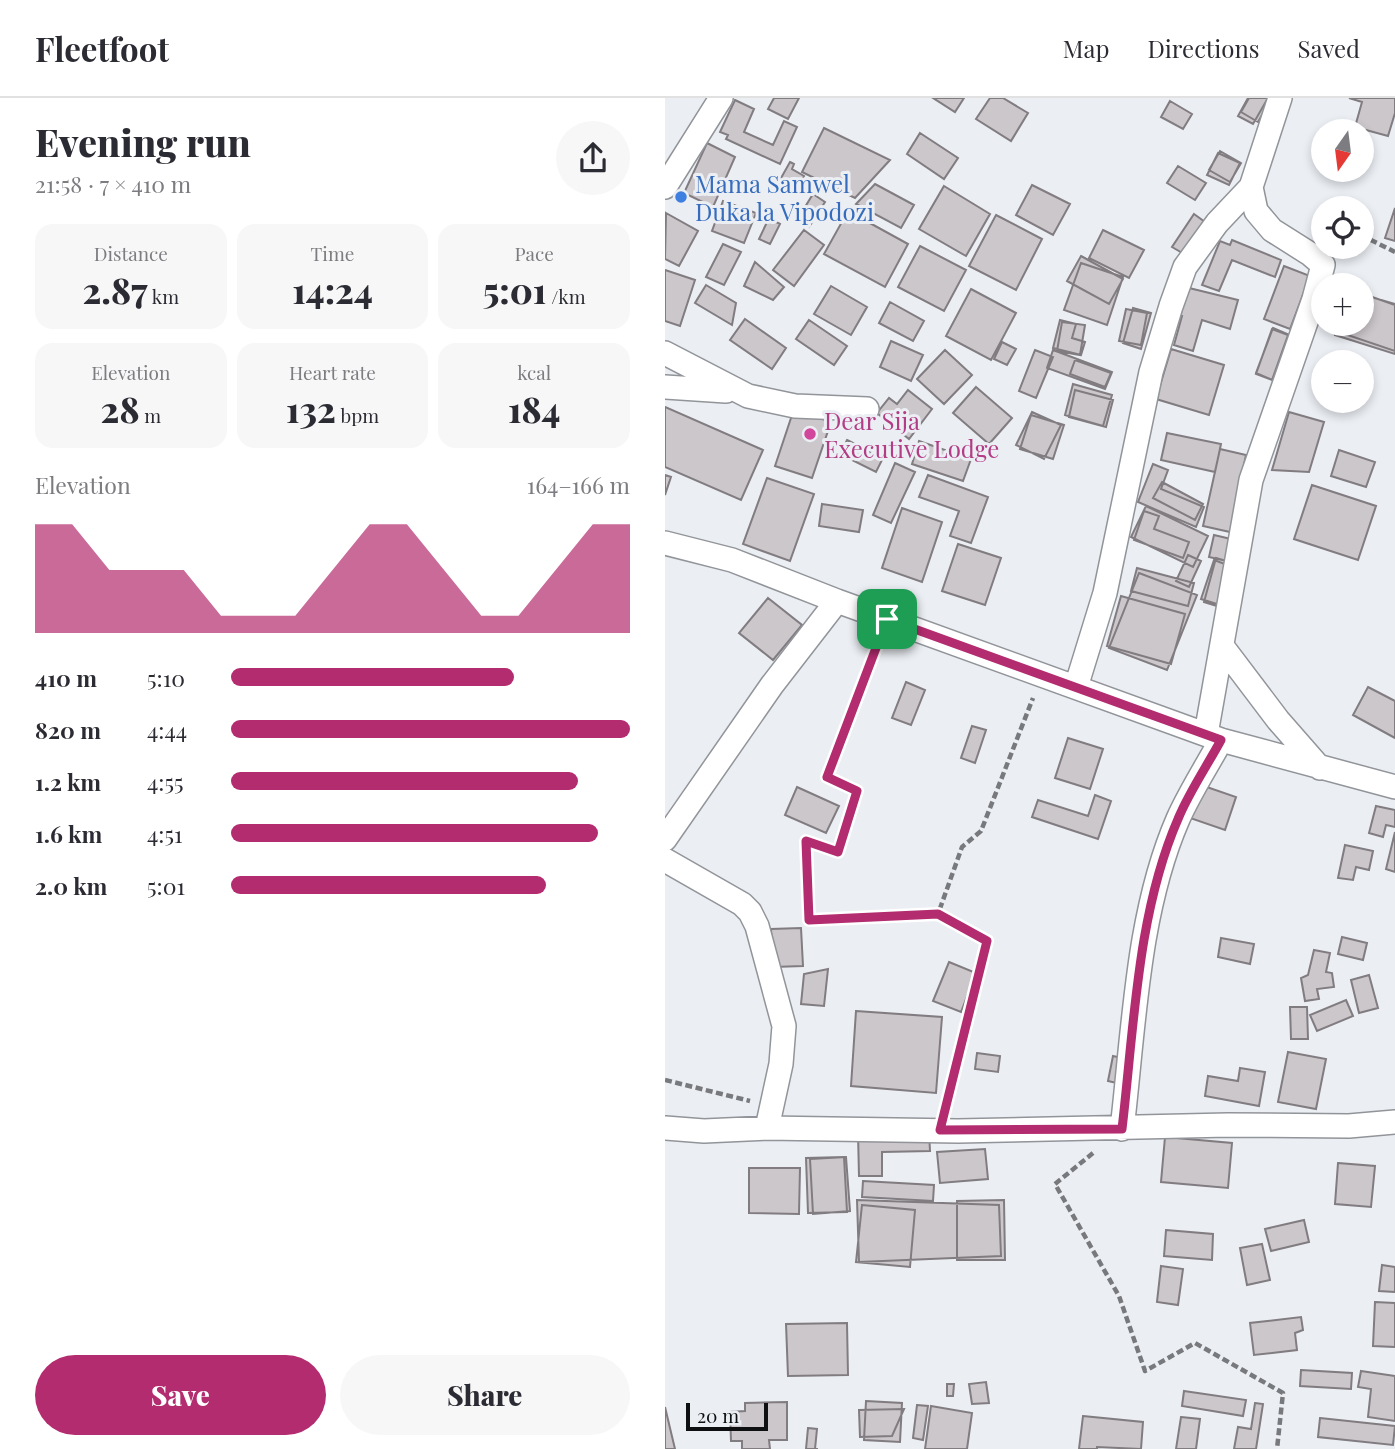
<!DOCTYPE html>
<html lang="en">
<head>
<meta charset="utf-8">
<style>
	body { margin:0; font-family:"Playfair Display",serif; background:#f7f7f7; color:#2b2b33; height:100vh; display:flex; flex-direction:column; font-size:26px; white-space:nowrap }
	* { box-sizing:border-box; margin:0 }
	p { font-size:23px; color:#7c7c81 }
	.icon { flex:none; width:38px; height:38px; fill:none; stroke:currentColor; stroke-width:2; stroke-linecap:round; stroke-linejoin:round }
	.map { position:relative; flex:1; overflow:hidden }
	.side { display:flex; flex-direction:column; background:#fff; width:665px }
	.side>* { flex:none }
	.needle { width:46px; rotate:194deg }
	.tools { position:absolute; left:646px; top:21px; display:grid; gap:14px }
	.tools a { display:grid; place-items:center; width:63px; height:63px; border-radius:50%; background:#fff; box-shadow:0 4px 10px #0003; font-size:35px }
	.scale { position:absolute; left:21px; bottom:18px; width:82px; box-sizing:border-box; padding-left:7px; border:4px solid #0e0f11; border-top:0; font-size:19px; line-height:24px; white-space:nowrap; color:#0e0f11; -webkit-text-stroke:5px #ebeef3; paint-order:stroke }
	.pin { position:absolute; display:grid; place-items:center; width:60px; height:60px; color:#fff; margin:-30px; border-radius:14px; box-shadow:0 4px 10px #0006 }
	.round { display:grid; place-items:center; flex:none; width:74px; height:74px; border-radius:37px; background:#f7f7f7 }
	.overview { display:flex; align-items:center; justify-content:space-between; height:119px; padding:0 35px }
	h1 { font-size:38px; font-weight:800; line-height:52px }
	.figures { display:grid; grid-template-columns:repeat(3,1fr); gap:10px; height:119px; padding:7px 35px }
	.figures div { display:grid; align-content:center; border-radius:18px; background:#f7f7f7; text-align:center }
	.figures b { font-size:35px; font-weight:800 }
	.figures small { font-size:19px; font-weight:400 }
	.figures p { font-size:19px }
	.chart { height:196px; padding:14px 35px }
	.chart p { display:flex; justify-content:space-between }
	.chart svg { width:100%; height:126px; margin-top:7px; fill:#b32c6f; opacity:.7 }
	.action { display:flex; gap:14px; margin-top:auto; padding:14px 35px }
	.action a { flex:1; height:80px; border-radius:42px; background:#b32c6f; color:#fff; font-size:28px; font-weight:800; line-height:80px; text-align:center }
	.action a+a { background:#f7f7f7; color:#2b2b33 }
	ul { padding:0 35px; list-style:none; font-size:23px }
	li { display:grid; grid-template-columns:112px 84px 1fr; align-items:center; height:52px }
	li i { height:18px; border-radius:9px; background:#b32c6f }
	header { display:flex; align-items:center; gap:42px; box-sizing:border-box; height:98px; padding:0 35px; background:#fff; border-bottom:2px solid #e1e1e2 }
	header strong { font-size:33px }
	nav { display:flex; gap:38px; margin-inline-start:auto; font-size:24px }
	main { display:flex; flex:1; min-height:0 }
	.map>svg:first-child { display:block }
</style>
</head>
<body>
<header>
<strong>Fleetfoot</strong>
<nav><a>Map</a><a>Directions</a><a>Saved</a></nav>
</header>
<main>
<section class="side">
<div class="overview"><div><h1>Evening run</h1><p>21:58 · 7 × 410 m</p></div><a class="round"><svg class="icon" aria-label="share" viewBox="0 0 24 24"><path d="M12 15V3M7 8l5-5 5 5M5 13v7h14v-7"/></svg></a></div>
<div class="figures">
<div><p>Distance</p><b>2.87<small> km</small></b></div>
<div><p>Time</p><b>14:24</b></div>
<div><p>Pace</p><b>5:01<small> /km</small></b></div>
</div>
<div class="figures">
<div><p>Elevation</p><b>28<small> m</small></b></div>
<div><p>Heart rate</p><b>132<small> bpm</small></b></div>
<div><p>kcal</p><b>184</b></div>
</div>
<div class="chart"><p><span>Elevation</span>164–166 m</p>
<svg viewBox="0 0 160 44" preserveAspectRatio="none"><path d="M0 44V6L10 6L20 22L30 22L40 22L50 38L60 38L70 38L80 22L90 6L100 6L110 22L120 38L130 38L140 22L150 6L160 6V44z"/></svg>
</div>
<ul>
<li><b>410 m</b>5:10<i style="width:71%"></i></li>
<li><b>820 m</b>4:44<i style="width:100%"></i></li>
<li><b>1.2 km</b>4:55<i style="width:87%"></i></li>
<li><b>1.6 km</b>4:51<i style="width:92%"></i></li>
<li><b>2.0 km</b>5:01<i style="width:79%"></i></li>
</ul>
<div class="action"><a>Save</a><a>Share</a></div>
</section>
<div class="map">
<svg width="730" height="1351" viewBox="0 0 730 1351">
	<rect width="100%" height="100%" fill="#ebeef3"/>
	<!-- building -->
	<path fill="#ccc7cb" stroke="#817c80" stroke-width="2" d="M109 0H134L123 21 103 11Z
		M268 0H299L290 14Z
		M325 0H338L363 15 346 43 311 21Z
		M583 0H603L588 26 573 18Z
		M584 0H607L593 24 576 14Z
		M684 0H730V15L723 38 690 29 697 4Z
		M70 2 89 11 79 34 108 47 119 23 132 29 115 66 61 41 63 37 55 34Z
		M505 3 527 16 518 31 496 19Z
		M159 30 225 62 190 100 137 74Z
		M255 35 293 60 279 81 242 56Z
		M42 45 70 59 48 109 19 95Z
		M555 53 576 65 565 84 544 72Z
		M553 55 575 65 564 87 542 77Z
		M125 64 129 66 127 71 139 78 132 88 116 80Z
		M513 68 541 85 530 102 502 85Z
		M210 86 249 107 236 130 191 106Z
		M367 87 405 106 388 137 351 117Z
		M279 88 325 116 301 158 254 131Z
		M148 96 160 104 144 129 132 122Z
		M58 103 91 115 79 145 47 133Z
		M730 110V143L720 140Z
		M183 113 243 146 220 189 159 156Z
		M1 115 33 133 14 168 0 161Z
		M529 116 540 124 519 156 507 149Z
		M331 117 377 141 351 192 304 168Z
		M104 120 115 126 105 146 94 141Z
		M139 132 159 147 129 188 108 172Z
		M438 132 479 152 464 180 424 160Z
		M567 142 616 162 610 179 567 162 554 193 537 187 555 143 565 147Z
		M58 146 76 154 59 187 41 179Z
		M255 148 301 172 279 213 233 189Z
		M416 158 458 181 444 206 402 183Z
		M90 164 119 189 108 202 79 188Z
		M416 165 458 179 442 227 399 212Z
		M619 168 645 178 625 231 599 221Z
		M0 172 30 182 15 228 0 223Z
		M41 187 71 205 67 227 30 205Z
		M166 188 202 209 186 237 149 216Z
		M520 189 573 202 565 231 537 222 528 253 509 247 517 218 513 217Z
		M306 191 351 215 326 262 281 238Z
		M696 195 730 207V253L668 232 670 226H696Z
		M696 196 730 206V256L670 237 674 226H696Z
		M225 204 259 223 248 243 214 225Z
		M468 210 486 215 476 251 458 245Z
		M461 211 482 215 476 247 454 243Z
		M80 221 121 250 107 271 65 242Z
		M144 222 182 248 169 267 131 241Z
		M395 222 411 226 407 240 420 244 416 257 388 250Z
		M397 224 420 227 415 257 392 253Z
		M608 230 627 238 610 283 591 275Z
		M607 231 623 237 607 282 591 276Z
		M226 243 258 257 246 283 215 269Z
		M337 244 351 251 342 267 329 261Z
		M506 251 559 267 544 317 491 301Z
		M280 252 307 277 279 306 252 281Z
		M370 252 388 259 371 300 354 293Z
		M388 252 447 274 440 291 382 270Z
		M410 262 446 275 440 289 405 276Z
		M408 286 447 297 438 328 400 317Z
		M311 289 347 320 324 346 288 315Z
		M243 292 267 311 244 341 212 315 224 300 232 306Z
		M410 292 448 302 441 329 404 319Z
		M0 309 98 352 76 402 0 369Z
		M129 311 166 324 147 380 110 368Z
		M367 314 396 327 379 361 351 347Z
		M624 314 659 324 644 374 607 372Z
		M366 317 399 327 388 361 355 351Z
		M502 335 556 346 550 374 496 362Z
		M182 342 218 360 211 374 175 356Z
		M254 343 306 361 298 383 247 366Z
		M555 351 581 357 565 434 538 428Z
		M674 352 710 364 701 389 666 378Z
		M230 365 250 374 226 425 208 417Z
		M488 366 503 372 496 391 539 409 531 429 473 404Z
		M0 377 6 379 0 397Z
		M263 377 323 399 306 445 285 438 294 413 254 399Z
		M102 380 149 396 125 463 78 446Z
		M497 384 538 406 530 422 488 400Z
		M647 387 711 408 693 462 629 441Z
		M157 406 198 412 194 434 154 428Z
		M481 408 543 438 528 469 466 439Z
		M237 410 277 424 257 484 217 470Z
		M479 413 494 418 489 431 524 444 518 460 469 442Z
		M549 437 566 441 562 463 544 459Z
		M293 446 336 460 320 507 277 493Z
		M523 457 536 463 524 489 511 483Z
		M551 460 568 465 555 509 539 504Z
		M549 462 568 469 555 507 536 501Z
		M472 470 529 485 523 508 466 493Z
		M474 475 532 497 502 572 444 550Z
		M456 498 520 516 506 566 442 548Z
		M103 500 137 527 108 562 74 535Z
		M241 584 260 592 246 627 227 620Z
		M703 589 730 603V640L688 617Z
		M307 628 321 632 310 665 296 660Z
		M403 640 438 651 425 691 390 680Z
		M536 687 571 699 560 732 525 720Z
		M132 689 174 708 161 735 120 717Z
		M430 697 446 703 433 741 367 719 373 702 423 718Z
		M711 708 730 712V729L721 727 718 739 704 735Z
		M730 734V774L721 771Z
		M680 747 708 753 704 772 691 769 688 782 673 780Z
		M136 830 138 868 108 869 106 831Z
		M677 839 702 845 698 862 673 856Z
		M556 840 589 846 585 866 553 859Z
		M649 852 665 855 661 874 667 875 669 889 652 891 654 901 640 903 636 880 643 877Z
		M284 864 311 875 296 914 268 903Z
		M163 871 159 908 136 906 139 876Z
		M704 877 713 910 694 915 686 882Z
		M681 902 688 918 652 933 645 917Z
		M625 909H642L643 941H626Z
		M191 913 277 919 271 995 186 988Z
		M623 954 661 961 651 1011 613 1004Z
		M312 955 335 958 333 974 310 971Z
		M448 958 461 961 456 986 443 983Z
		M575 970 600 974 594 1008 540 998 543 978 573 983Z
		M264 1034 265 1053 217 1054V1078H194L193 1035Z
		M500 1039 567 1045 563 1090 496 1084Z
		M320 1051 323 1081 275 1085 272 1054Z
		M179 1059 182 1114 143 1115 141 1060Z
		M181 1059 185 1113 148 1116 145 1061Z
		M673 1065 710 1068 706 1109 670 1106Z
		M84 1070H135L134 1116 84 1115Z
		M198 1083 269 1087 268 1103 197 1099Z
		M192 1102 334 1107 336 1158 194 1164Z
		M339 1102 340 1162H292V1103Z
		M197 1107 250 1112 245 1169 191 1164Z
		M639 1122 644 1144 606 1153 600 1131Z
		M501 1132 548 1136 547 1162 499 1158Z
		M597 1146 605 1182 582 1187 575 1150Z
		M717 1167 730 1169V1194L714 1193Z
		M496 1168 518 1171 513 1207 492 1204Z
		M710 1204 730 1205V1249L708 1248Z
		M636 1219 638 1232 630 1235 632 1252 589 1257 585 1225Z
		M182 1225 183 1277 123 1278 121 1226Z
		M636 1272 687 1275 686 1291 635 1288Z
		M696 1273 730 1278V1323L703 1319 706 1291 693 1289Z
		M321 1284 324 1305 307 1306 304 1286Z
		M282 1286H289L288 1298H282Z
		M519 1293 581 1302 578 1318 517 1308Z
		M201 1303 237 1305 235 1344 199 1342Z
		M122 1304V1342H104L105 1351H77V1343H66L65 1314 80 1313V1305Z
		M590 1305 598 1306 591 1351H569L573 1329 586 1331Z
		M252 1307 263 1308 258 1342 248 1340Z
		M266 1308 307 1315 302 1351H260Z
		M0 1309 10 1351H0Z
		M239 1311 227 1338 195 1339 194 1312Z
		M418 1318 478 1324 476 1351 432 1349V1351H414Z
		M516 1319 535 1321 531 1351H511Z
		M655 1320 730 1328 728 1347 653 1339Z
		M143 1330 152 1331 150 1351H153H141Z"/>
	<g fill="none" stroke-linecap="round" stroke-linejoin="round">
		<!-- minor casing -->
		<g stroke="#919499" stroke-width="26">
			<path id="minor" d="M0 89 56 0
				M0 255 83 298 130 308 202 311
				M0 289 61 293
				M0 445 67 462 172 503 556 642 730 689
				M557 548 613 622 655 670
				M411 589 440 495 486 274 506 208 520 169 552 125 586 89
				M541 636 586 382 649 201 658 167 645 156 607 132 591 113 586 89 615 0
				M0 741 107 587 172 503
				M0 762 77 806 85 814 92 828 119 928 116 966 102 1030
				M0 1030 39 1033 102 1030 293 1033 563 1027 684 1028 730 1024
				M457 1031C469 930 472 815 513 721 525 694 542 668 556 642"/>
		</g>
		<!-- path -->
		<path stroke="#77797c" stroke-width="4.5" stroke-dasharray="7 3.5" stroke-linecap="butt" d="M696 137 730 154
			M213 544 162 679 192 693 173 754 141 743 144 822 273 816
			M0 982 85 1003
			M281 1008 322 843 273 816 297 749 316 733 368 600
			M428 1055 390 1086 454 1198 480 1273 530 1245 618 1295 612 1351"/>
		<!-- minor -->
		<use href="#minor" stroke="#fff" stroke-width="23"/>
	</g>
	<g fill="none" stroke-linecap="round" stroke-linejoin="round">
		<!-- route casing -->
		<g stroke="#fff" stroke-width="14">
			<path id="route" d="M222 521 556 642C542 668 524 694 513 721 472 815 469 930 457 1031L275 1032 322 843 273 816 144 822 141 743 173 754 192 693 162 679Z"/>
		</g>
		<!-- route -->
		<use href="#route" stroke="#b32c6f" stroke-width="9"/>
	</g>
	<!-- markers -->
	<circle fill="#3f7fe0" stroke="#ebeef3" stroke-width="2.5" cx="16" cy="99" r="7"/>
	<circle fill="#d1479c" stroke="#ebeef3" stroke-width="2.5" cx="145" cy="336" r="7"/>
	<g text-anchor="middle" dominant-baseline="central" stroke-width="6" stroke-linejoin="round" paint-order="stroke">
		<!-- shop labels -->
		<g font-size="24" fill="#366cbe" stroke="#ebeef3" text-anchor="start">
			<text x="30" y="85">Mama Samwel<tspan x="30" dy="28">Duka la Vipodozi</tspan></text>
		</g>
		<!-- hotel labels -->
		<g font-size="24" fill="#b23c85" stroke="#ebeef3" text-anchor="start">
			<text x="159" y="322">Dear Sija<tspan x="159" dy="28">Executive Lodge</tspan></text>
		</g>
	</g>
</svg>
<div class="tools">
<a><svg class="needle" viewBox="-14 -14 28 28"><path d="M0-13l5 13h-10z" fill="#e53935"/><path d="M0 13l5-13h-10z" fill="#7c7c81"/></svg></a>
<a><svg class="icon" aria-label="locate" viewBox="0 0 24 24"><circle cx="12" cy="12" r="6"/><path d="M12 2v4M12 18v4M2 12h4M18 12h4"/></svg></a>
<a>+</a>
<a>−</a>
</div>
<div class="scale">20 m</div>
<div class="pin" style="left:222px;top:521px;background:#1e9e55"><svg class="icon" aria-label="arrive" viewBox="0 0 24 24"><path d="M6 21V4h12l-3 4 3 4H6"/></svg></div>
</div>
</main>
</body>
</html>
